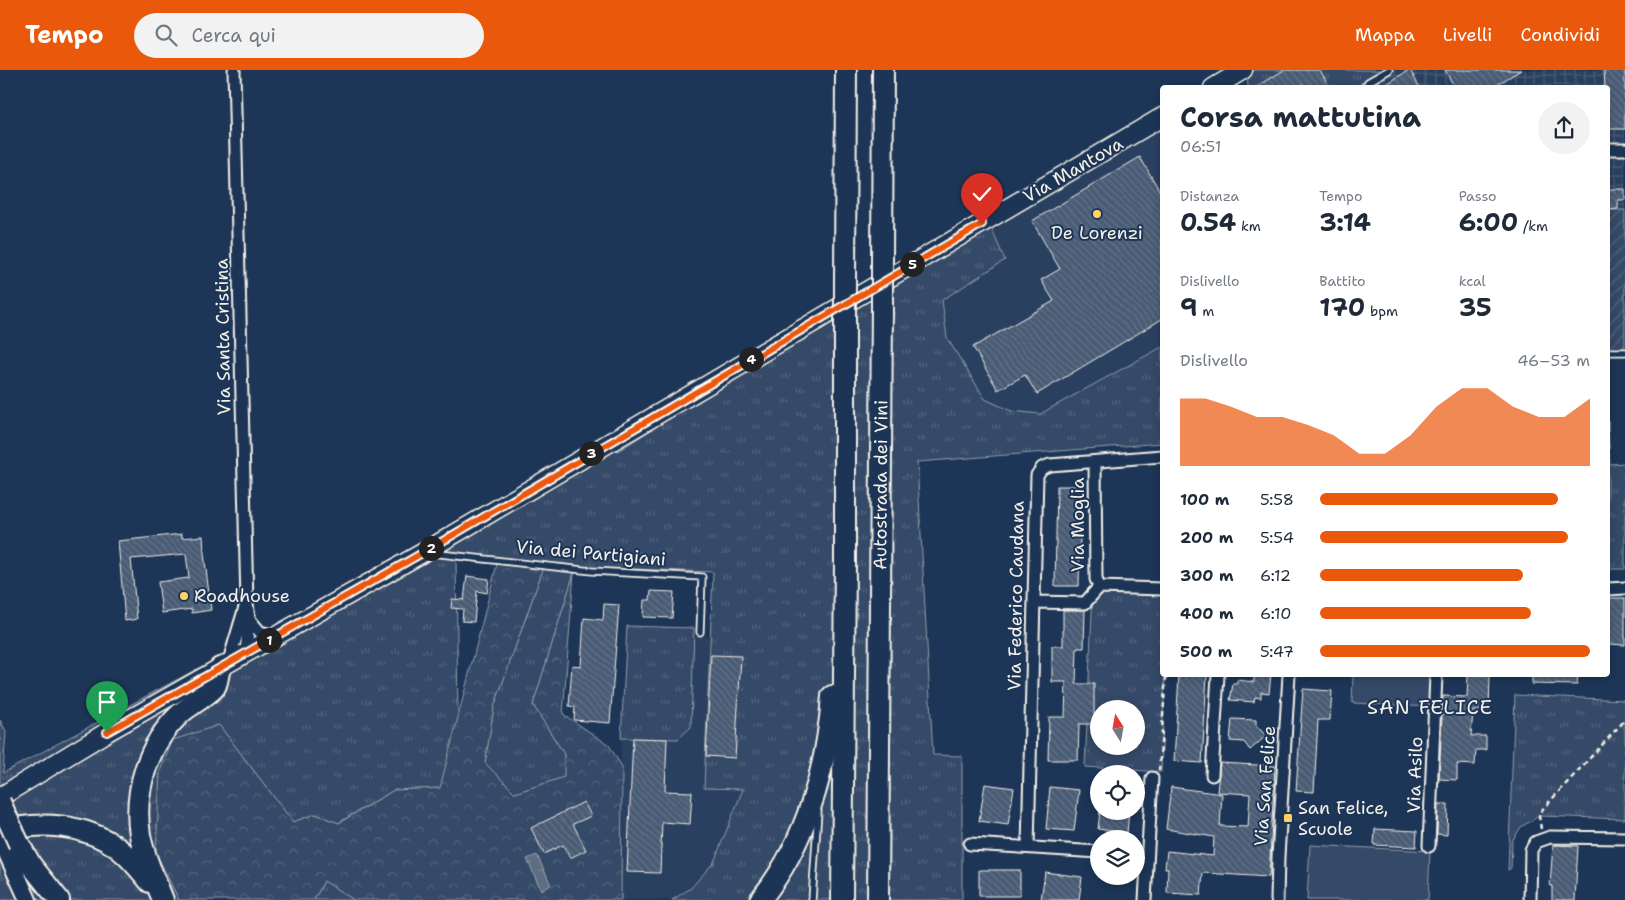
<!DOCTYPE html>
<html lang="it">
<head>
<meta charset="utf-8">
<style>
	body { margin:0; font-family:"Shantell Sans",sans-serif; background:#f2f2f3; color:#1f2937; height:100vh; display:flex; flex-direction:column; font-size:19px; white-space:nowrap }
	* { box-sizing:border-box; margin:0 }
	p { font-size:16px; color:#747a83 }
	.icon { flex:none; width:28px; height:28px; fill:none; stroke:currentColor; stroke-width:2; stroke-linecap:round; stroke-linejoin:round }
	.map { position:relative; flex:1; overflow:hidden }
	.details { position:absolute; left:1160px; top:15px; width:450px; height:592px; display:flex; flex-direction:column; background:#fff; border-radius:5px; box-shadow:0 2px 8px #0003 }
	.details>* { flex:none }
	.needle { width:32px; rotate:349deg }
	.buttons { position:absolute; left:1090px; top:630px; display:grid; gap:10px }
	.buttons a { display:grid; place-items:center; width:55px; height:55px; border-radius:50%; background:#fff; box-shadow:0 2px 8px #0003; font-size:25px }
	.pin { position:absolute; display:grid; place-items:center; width:42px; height:42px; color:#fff; margin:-51px -21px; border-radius:50% 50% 50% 0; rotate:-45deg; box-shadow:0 0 5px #0007 }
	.pin .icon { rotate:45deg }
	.km { position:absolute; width:25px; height:25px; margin:-12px; border-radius:50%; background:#222; color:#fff; font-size:14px; line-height:25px; text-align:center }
	.round { display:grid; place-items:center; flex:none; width:52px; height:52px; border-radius:26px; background:#f2f2f3 }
	.headline { display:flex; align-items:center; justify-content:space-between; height:85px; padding:0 20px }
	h1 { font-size:28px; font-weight:700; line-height:38px }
	.stats { display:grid; grid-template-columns:repeat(3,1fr); gap:8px; height:85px; padding:5px 20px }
	.stats div { display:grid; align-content:center }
	.stats b { font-size:25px; font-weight:700 }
	.stats small { font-size:14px; font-weight:400 }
	.stats p { font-size:14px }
	.chart { height:140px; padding:10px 20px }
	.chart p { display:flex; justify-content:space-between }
	.chart svg { width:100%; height:90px; margin-top:5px; fill:#ea580c; opacity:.7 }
	ul { padding:0 20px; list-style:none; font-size:16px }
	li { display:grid; grid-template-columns:80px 60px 1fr; align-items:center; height:38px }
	li i { height:12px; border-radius:6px; background:#ea580c }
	header { display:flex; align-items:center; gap:30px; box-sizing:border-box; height:70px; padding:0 25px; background:#ea580c; color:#fff }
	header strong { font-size:24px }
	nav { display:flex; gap:28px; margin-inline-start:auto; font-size:18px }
	.search { width:350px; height:45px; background:#f2f2f3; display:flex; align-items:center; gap:12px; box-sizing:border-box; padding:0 18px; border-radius:28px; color:#747a83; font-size:19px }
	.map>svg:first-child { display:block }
</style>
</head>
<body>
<header>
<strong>Tempo</strong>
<div class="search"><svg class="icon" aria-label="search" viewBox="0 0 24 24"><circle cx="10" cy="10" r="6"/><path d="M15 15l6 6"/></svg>Cerca qui</div>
<nav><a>Mappa</a><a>Livelli</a><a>Condividi</a></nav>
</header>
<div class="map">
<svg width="1625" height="830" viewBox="0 0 1625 830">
	<defs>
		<pattern id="industrial-grid" width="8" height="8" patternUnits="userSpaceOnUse" patternTransform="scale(1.25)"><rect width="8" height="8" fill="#2a4060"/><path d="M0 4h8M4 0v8" fill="none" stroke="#4a5c77"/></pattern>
		<pattern id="grass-tufts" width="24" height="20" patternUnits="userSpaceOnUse" patternTransform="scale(1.25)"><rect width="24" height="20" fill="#354a67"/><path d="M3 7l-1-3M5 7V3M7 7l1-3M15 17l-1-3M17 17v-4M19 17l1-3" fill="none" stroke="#53657d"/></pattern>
		<pattern id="forest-crowns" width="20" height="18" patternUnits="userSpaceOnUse" patternTransform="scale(1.25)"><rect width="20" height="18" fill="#354a67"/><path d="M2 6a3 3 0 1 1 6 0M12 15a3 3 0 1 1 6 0" fill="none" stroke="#53657d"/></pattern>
		<pattern id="garden-furrows" width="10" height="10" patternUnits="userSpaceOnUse" patternTransform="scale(1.25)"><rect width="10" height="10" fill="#354a67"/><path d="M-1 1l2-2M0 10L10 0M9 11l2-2" fill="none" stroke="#53657d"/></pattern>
		<pattern id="water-ripples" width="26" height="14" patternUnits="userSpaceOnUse" patternTransform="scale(1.25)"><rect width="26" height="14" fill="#5e6d82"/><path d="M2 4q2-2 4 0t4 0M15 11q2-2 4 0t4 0" fill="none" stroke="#768294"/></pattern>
		<pattern id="building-back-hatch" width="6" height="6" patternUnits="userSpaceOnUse" patternTransform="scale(1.25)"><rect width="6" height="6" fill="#485b74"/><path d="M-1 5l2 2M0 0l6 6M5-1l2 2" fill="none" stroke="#637388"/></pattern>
	</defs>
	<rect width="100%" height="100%" fill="#1d3557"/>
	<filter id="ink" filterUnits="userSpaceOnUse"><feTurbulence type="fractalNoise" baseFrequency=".02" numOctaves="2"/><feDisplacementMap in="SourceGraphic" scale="10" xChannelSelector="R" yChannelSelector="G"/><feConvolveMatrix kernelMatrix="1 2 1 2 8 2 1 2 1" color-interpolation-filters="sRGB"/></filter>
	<g filter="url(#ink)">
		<!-- built -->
		<path fill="#2a4060" d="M1162 54V277L1040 344 1011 341 985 329 947 268 942 230 1005 190 991 158Z
			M694 566H710L704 718H743L714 792 691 818 672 830H621V668L678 669 690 657Z"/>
		<!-- industrial -->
		<path fill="url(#industrial-grid)" d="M1374 0H1625V140H1608V18H1351Z"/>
		<!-- grass -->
		<path fill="url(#grass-tufts)" stroke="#949ea8" fill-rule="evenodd" d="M1255 0H1383L1361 13 1359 18 1248 17 1247 4Z
			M991 158 1005 190 942 230 947 268 985 329 1011 341 1040 344 1162 277V373L917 392 933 685 962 686V830H672L691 818 714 792 743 719 704 718 713 502 634 499 574 503 533 635 564 684 565 707 515 723 485 693 494 637 543 499 456 490 458 648 441 718 394 720 338 753 315 744 293 752 219 655 156 783 179 830H0V650L6 661 3 703 247 572 601 372 618 381 799 265 904 204Z
			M1608 350 1610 394 1625 393V499H1608Z
			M1162 519V605H1165L1161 702 1085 697 1093 520ZM1099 639H1136V676H1099Z
			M627 556 694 558 691 657 678 669 621 668Z
			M1515 625 1625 630V749L1539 746 1521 757 1512 771 1511 798 1508 800Z
			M324 811 354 830H314Z"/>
		<!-- forest -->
		<path fill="url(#forest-crowns)" stroke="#949ea8" d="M497 494 543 499 494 637 485 693 515 723 564 707V684L533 635 574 503 563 644 609 675 622 697 621 830H354L324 811 314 830H179L156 783 160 701 173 670 219 655 293 752 315 744 339 753 394 720 440 718Z"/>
		<!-- garden -->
		<path fill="url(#garden-furrows)" stroke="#949ea8" d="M1608 140H1625V285L1608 286Z"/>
		<!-- pitch -->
		<path fill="#354a67" stroke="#949ea8" d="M1353 605H1431L1430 637 1352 633Z
			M1310 775 1430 781 1428 830H1307Z"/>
		<!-- water -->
		<path fill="url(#water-ripples)" stroke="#9aa2ab" d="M537 785 551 815 541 820 527 789Z"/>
		<!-- building -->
		<path fill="url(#building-back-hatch)" stroke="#f4f1e8" d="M1284 0H1320L1330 18H1305L1303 14 1297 18H1255Z
			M1410 0 1420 18H1380L1409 0Z
			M1445 0H1521L1491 18H1455Z
			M1604 0H1625V59H1608V18H1605Z
			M1140 87 1162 125V249L1037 324 1025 305 998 320 973 277 1054 231 1041 210 1060 199 1032 151Z
			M1608 119H1625V130H1618V139L1608 140Z
			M1057 416H1081L1079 516H1055Z
			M182 464V468L203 466 204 483 211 540 192 543V539L162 543 158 512 189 508 186 484 131 489 137 549 125 551 118 471Z
			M467 506 489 509 487 523 477 521 474 552 462 551 463 539 451 538 452 529 464 530Z
			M651 521 674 522 672 548 643 547 644 530H650Z
			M1608 528H1625V575L1608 574Z
			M604 534 619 535 610 653 574 650 575 637 569 636 572 595 581 596 584 548 603 550Z
			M1063 540H1085L1084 578H1077L1076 614H1094V654H1079L1078 690H1048L1049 647H1065L1066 612H1052V576H1063Z
			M711 585 741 586 735 688 706 686Z
			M1179 605H1207L1202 693 1174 691Z
			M1254 605H1271L1269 623 1261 622V628L1255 627 1254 632 1230 630 1233 614H1237V610L1254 612Z
			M1468 605H1490L1489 641H1473L1471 666H1486V680H1476L1475 695 1457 694V710L1439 709 1443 626 1467 627Z
			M1532 605H1578L1577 615 1532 614Z
			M1303 619 1332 621 1330 650H1318L1314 722 1296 721Z
			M1232 649 1256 650V655L1266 666 1250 680 1244 672 1230 671Z
			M633 668 667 669 665 721 692 722 690 754 662 752 660 803 627 802Z
			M1220 693 1275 696 1269 807 1203 803 1201 825 1167 823 1168 798H1165L1167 781 1213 786 1214 767 1166 759 1171 717 1222 724 1220 756 1248 757 1250 724 1217 722Z
			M985 714 1014 718 1008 755 979 751Z
			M1050 717 1079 720 1074 761 1046 759Z
			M584 732 591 746 573 754 586 780 570 788 563 775 544 784 531 758Z
			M1438 734H1448L1447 765 1437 764Z
			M1100 741H1129L1127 763 1098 759Z
			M1375 759 1417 761 1416 777 1374 775Z
			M1553 775 1578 776 1575 830H1552V816L1550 815Z
			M979 800H1020V826H979Z
			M1045 802 1082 807 1079 830H1041Z"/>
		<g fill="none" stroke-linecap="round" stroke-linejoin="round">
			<!-- service casing -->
			<g stroke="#f4f1e8" stroke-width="9">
				<path id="service" d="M1364 18 1368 12 1389 0
					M1608 282H1625
					M431 483 592 501 702 507 700 562
					M812 830 818 741"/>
			</g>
			<!-- minor casing -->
			<g stroke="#f4f1e8" stroke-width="15">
				<path id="minor" d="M234 0 247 533 249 549 246 583
					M1608 79H1625
					M1095 392 1096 509 1099 517
					M1099 517 1162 519
					M1608 519 1625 518
					M1034 532 1085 533 1099 517
					M249 549 260 562 277 566
					M228 594 245 537
					M1212 705 1218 605
					M970 774 1099 782
					M1429 776 1436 605
					M1028 777 1037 405 1042 398 1050 395 1162 386
					M1145 830 1152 708
					M1277 830 1278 787 1289 605
					M1530 830 1531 780 1536 772 1550 767 1625 768"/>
			</g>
			<!-- secondary casing -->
			<g stroke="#f4f1e8" stroke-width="20">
				<path id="secondary" d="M0 768 28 830"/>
			</g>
			<!-- primary casing -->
			<g stroke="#f4f1e8" stroke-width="21">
				<path id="primary" d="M1213 18 1243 0
					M0 727 107 662 424 482 1162 47"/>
			</g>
			<!-- motorway casing -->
			<g stroke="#f4f1e8" stroke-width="24">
				<g id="motorway">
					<path d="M882 194 883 0"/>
					<path d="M845 214 846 0"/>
					<path d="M0 762C38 750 85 754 118 778 131 788 140 800 150 812"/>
					<path d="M19 774 31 795 59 830"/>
					<path d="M163 830C155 809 144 788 140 765 133 721 148 673 181 643 189 636 210 624 215 617 218 612 218 604 220 598"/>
					<path d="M760 830C806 774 827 698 832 626"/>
					<path d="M842 830 845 493V258"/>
					<path id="s1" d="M878 830 882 235"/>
				</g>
			</g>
			<!-- path -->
			<path stroke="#f4f1e8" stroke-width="2.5" stroke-dasharray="5 4" stroke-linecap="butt" d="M1159 701 1166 605
				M1541 759 1539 746 1540 742 1625 650"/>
			<!-- service -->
			<use href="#service" stroke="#1d3557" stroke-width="5.5"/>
			<!-- minor -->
			<use href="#minor" stroke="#1d3557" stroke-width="11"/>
			<!-- secondary -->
			<use href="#secondary" stroke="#1d3557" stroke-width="16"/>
			<!-- primary -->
			<use href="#primary" stroke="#1d3557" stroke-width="18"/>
			<!-- motorway -->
			<use href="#motorway" stroke="#1d3557" stroke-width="20"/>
			<!-- motorway-bridge casing -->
			<g stroke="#f4f1e8" stroke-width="24" stroke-linecap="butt">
				<path id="motorway-bridge" d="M882 194V235
					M845 258V214
					M0 732 19 774"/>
			</g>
			<!-- motorway-bridge -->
			<use href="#motorway-bridge" stroke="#1d3557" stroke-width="20"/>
		</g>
	</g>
	<g fill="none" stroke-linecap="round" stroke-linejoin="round" filter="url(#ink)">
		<!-- route casing -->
		<g stroke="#fff" stroke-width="10">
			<path id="route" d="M107 662 424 482 982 154"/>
		</g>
		<!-- route -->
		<use href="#route" stroke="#ea580c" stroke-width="6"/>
	</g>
	<!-- markers -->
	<g fill="#ffd166" stroke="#1d3557" stroke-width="2">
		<circle cx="1097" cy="144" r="5"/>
		<circle cx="184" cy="526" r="5"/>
		<rect x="1283" y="743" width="10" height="10" rx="2.5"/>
	</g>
	<g text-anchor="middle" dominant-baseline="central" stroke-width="4" stroke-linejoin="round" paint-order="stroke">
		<!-- street labels -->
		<g font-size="18" fill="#f4f1e8" stroke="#1d3557">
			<text transform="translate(1073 100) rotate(-30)">Via Mantova</text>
			<text transform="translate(223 267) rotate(-91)">Via Santa Cristina</text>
			<text stroke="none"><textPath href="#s1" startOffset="415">Autostrada dei Vini</textPath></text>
			<text transform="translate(1078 455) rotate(-90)">Via Moglia</text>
			<text transform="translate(591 483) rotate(5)">Via dei Partigiani</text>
			<text transform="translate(1016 526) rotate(-89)">Via Federico Caudana</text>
			<text transform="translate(1415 705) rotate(-88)">Via Asilo</text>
			<text transform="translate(1265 716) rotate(-86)">Via San Felice</text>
		</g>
		<!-- poi labels -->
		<g font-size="18" fill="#f4f1e8" stroke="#1d3557" text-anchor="start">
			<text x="1097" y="163" text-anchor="middle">De Lorenzi</text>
			<text x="194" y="526">Roadhouse</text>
			<text x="1298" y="738">San Felice,<tspan x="1298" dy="21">Scuole</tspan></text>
		</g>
		<!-- quarter labels -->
		<g font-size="20" letter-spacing="1" fill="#f4f1e8" stroke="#1d3557">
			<text x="1430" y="637">SAN FELICE</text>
		</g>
	</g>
</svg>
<div class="buttons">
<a><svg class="needle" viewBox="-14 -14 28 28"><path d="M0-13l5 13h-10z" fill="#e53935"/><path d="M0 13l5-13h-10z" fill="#747a83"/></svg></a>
<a><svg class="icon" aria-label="locate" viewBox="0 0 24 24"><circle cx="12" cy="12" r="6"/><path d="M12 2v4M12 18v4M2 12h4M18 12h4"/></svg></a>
<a><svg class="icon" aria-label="layers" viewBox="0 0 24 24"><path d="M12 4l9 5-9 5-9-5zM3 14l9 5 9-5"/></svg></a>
</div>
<div class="pin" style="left:107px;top:662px;background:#1e9e55"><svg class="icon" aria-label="arrive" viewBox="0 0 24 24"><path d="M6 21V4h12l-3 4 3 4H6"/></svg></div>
<div class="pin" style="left:982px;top:154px;background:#d93025"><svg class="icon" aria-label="check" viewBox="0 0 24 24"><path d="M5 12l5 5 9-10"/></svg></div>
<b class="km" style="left:269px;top:570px">1</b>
<b class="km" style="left:431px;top:478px">2</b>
<b class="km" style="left:591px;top:383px">3</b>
<b class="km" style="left:751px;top:289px">4</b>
<b class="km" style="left:912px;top:194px">5</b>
<section class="details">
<div class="headline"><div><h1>Corsa mattutina</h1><p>06:51</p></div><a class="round"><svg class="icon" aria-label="share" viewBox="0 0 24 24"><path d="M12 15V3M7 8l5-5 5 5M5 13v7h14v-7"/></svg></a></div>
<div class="stats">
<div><p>Distanza</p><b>0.54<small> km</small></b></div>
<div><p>Tempo</p><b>3:14</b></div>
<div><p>Passo</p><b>6:00<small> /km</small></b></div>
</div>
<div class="stats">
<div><p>Dislivello</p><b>9<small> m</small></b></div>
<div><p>Battito</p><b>170<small> bpm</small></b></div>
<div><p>kcal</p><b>35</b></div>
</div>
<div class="chart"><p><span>Dislivello</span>46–53 m</p>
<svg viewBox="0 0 160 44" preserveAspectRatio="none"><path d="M0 44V11L10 11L20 15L30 20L40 20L50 24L60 29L70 38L80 38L90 29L100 15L110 6L120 6L130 15L140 20L150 20L160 11V44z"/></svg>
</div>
<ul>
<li><b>100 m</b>5:58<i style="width:88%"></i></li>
<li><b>200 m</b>5:54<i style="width:92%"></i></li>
<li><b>300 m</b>6:12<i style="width:75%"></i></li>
<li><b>400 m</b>6:10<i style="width:78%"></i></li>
<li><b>500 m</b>5:47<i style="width:100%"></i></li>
</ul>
</section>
</div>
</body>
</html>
